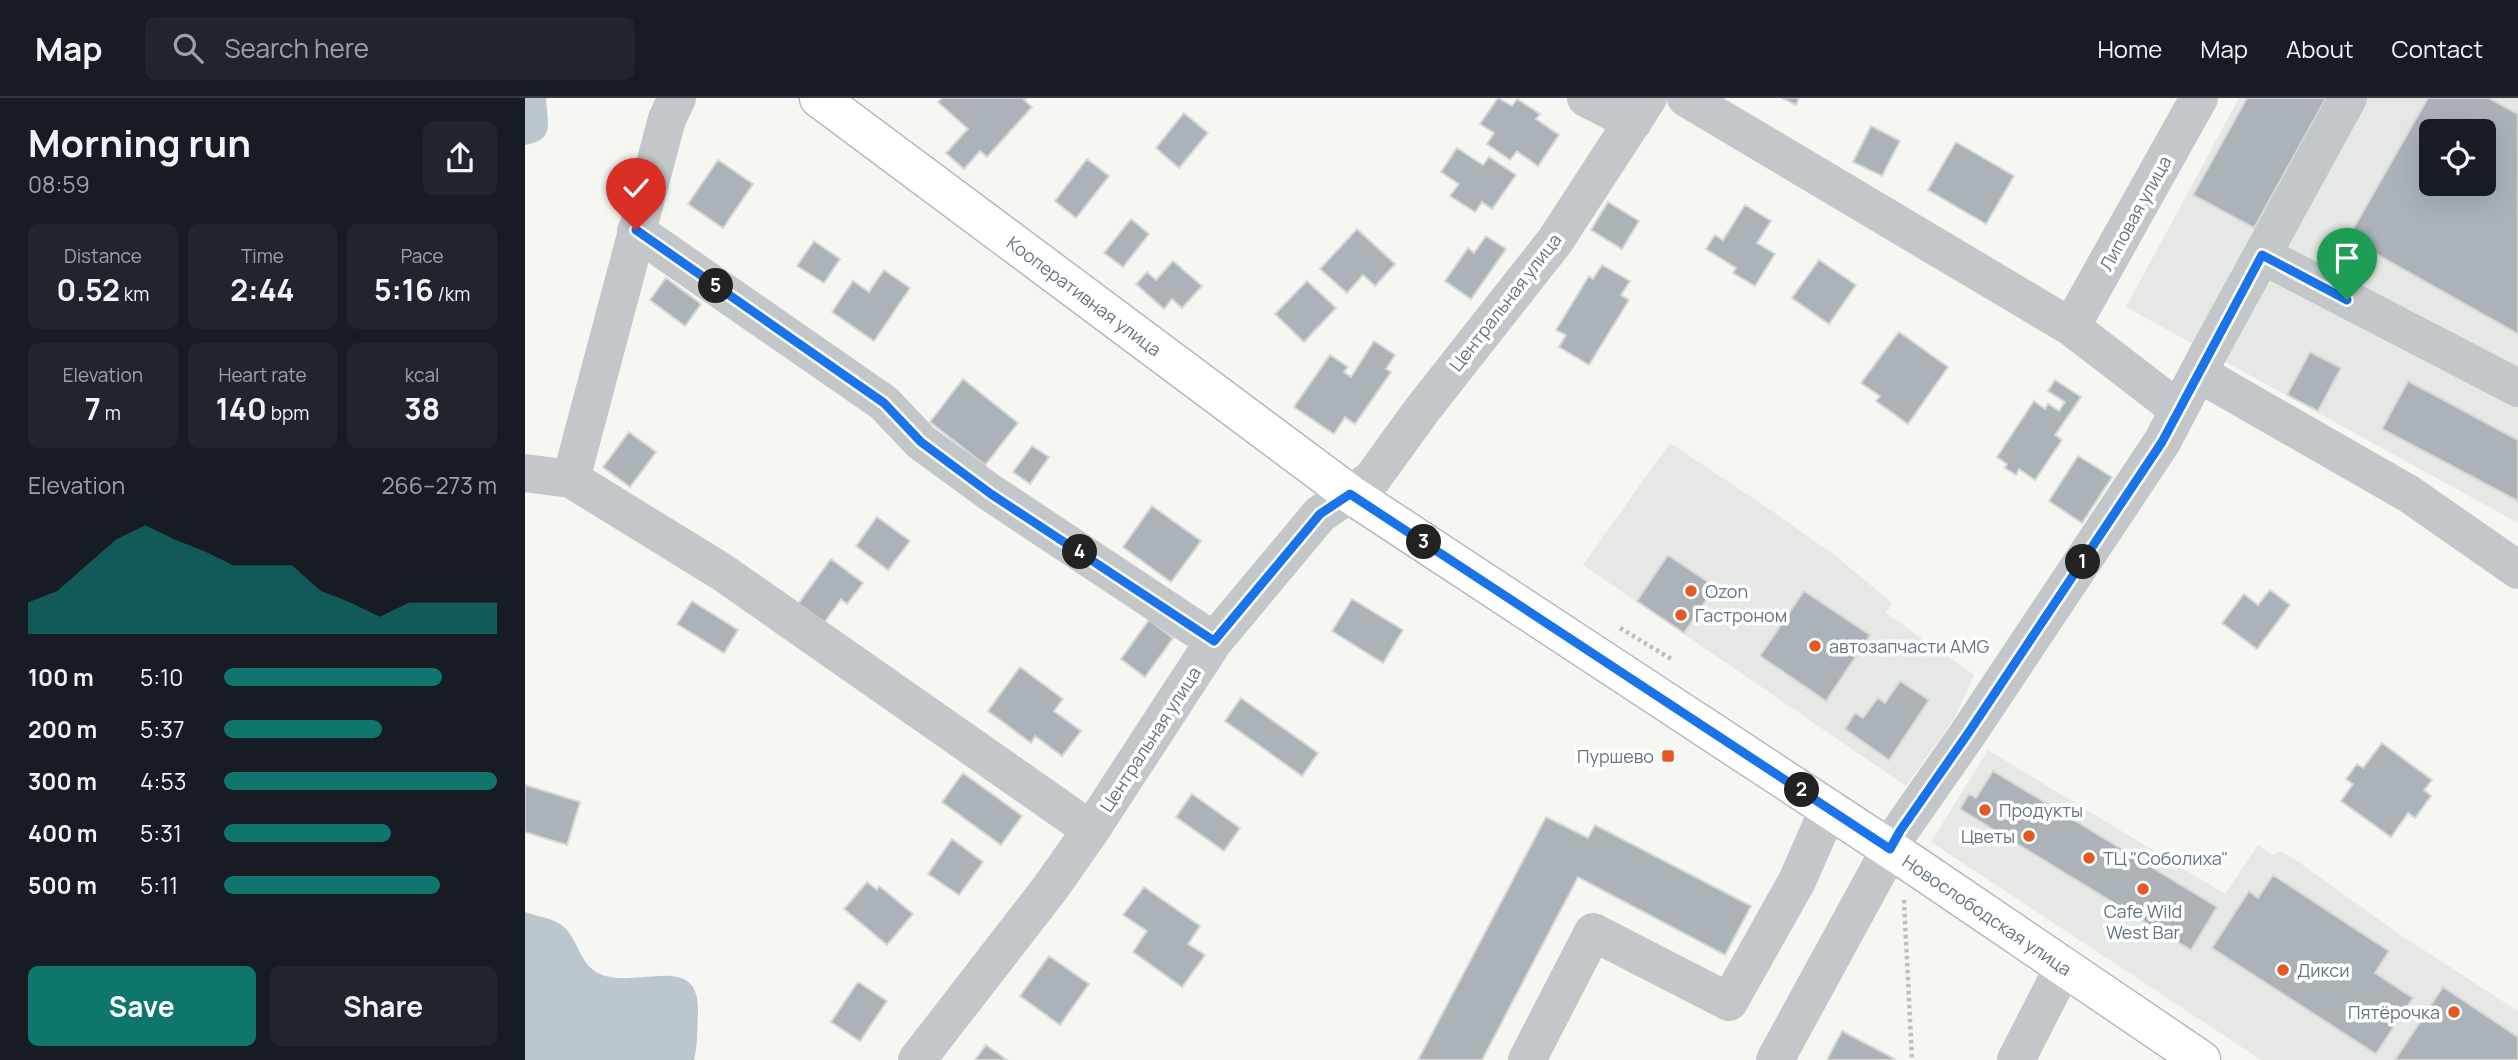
<!DOCTYPE html>
<html lang="en">
<head>
<meta charset="utf-8">
<style>
	body { margin:0; font-family:Manrope,sans-serif; background:#20242c; color:#f1f3f6; height:100vh; display:flex; flex-direction:column; font-size:26px; white-space:nowrap }
	* { box-sizing:border-box; margin:0 }
	p { font-size:23px; color:#9ea1a6 }
	.icon { flex:none; width:38px; height:38px; fill:none; stroke:currentColor; stroke-width:2; stroke-linecap:round; stroke-linejoin:round }
	.map { position:relative; flex:1; overflow:hidden }
	.drawer { display:flex; flex-direction:column; background:#171b24; width:525px }
	.drawer>* { flex:none }
	.controls { position:absolute; left:1894px; top:21px; display:grid; gap:14px }
	.controls a { display:grid; place-items:center; width:77px; height:77px; border-radius:10px; background:#171b24; box-shadow:0 7px 28px #0002; font-size:35px }
	.pin { position:absolute; display:grid; place-items:center; width:60px; height:60px; color:#fff; margin:-72px -30px; border-radius:50% 50% 50% 0; rotate:-45deg; box-shadow:0 0 7px #0007 }
	.pin .icon { rotate:45deg }
	.km { position:absolute; width:35px; height:35px; margin:-18px; border-radius:50%; background:#222; color:#fff; font-size:19px; line-height:35px; text-align:center }
	.round { display:grid; place-items:center; flex:none; width:74px; height:74px; border-radius:10px; background:#20242c }
	.head { display:flex; align-items:center; justify-content:space-between; height:119px; padding:0 28px }
	h1 { font-size:38px; font-weight:700; line-height:52px }
	.stats { display:grid; grid-template-columns:repeat(3,1fr); gap:10px; height:119px; padding:7px 28px }
	.stats div { display:grid; align-content:center; border-radius:10px; background:#20242c; text-align:center }
	.stats b { font-size:30px; font-weight:700 }
	.stats small { font-size:19px; font-weight:400 }
	.stats p { font-size:19px }
	.chart { height:196px; padding:14px 28px }
	.chart p { display:flex; justify-content:space-between }
	.chart svg { width:100%; height:126px; margin-top:7px; fill:#0f766e; opacity:.7 }
	.action { display:flex; gap:14px; margin-top:auto; padding:14px 28px }
	.action a { flex:1; height:80px; border-radius:10px; background:#0f766e; color:#fff; font-size:28px; font-weight:700; line-height:80px; text-align:center }
	.action a+a { background:#20242c; color:#f1f3f6 }
	ul { padding:0 28px; list-style:none; font-size:23px }
	li { display:grid; grid-template-columns:112px 84px 1fr; align-items:center; height:52px }
	li i { height:18px; border-radius:9px; background:#0f766e }
	header { display:flex; align-items:center; gap:42px; box-sizing:border-box; height:98px; padding:0 35px; background:#171b24; border-bottom:2px solid #363941 }
	header strong { font-size:33px }
	nav { display:flex; gap:38px; margin-inline-start:auto; font-size:24px }
	.search { width:490px; height:63px; background:#20242c; display:flex; align-items:center; gap:18px; box-sizing:border-box; padding:0 24px; border-radius:10px; color:#9ea1a6; font-size:26px }
	main { display:flex; flex:1; min-height:0 }
	.map>svg:first-child { display:block }
</style>
</head>
<body>
<header>
<strong>Map</strong>
<div class="search"><svg class="icon" aria-label="search" viewBox="0 0 24 24"><circle cx="10" cy="10" r="6"/><path d="M15 15l6 6"/></svg>Search here</div>
<nav><a>Home</a><a>Map</a><a>About</a><a>Contact</a></nav>
</header>
<main>
<section class="drawer">
<div class="head"><div><h1>Morning run</h1><p>08:59</p></div><a class="round"><svg class="icon" aria-label="share" viewBox="0 0 24 24"><path d="M12 15V3M7 8l5-5 5 5M5 13v7h14v-7"/></svg></a></div>
<div class="stats">
<div><p>Distance</p><b>0.52<small> km</small></b></div>
<div><p>Time</p><b>2:44</b></div>
<div><p>Pace</p><b>5:16<small> /km</small></b></div>
</div>
<div class="stats">
<div><p>Elevation</p><b>7<small> m</small></b></div>
<div><p>Heart rate</p><b>140<small> bpm</small></b></div>
<div><p>kcal</p><b>38</b></div>
</div>
<div class="chart"><p><span>Elevation</span>266–273 m</p>
<svg viewBox="0 0 160 44" preserveAspectRatio="none"><path d="M0 44V33L10 29L20 20L30 11L40 6L50 11L60 15L70 20L80 20L90 20L100 29L110 33L120 38L130 33L140 33L150 33L160 33V44z"/></svg>
</div>
<ul>
<li><b>100 m</b>5:10<i style="width:80%"></i></li>
<li><b>200 m</b>5:37<i style="width:58%"></i></li>
<li><b>300 m</b>4:53<i style="width:100%"></i></li>
<li><b>400 m</b>5:31<i style="width:61%"></i></li>
<li><b>500 m</b>5:11<i style="width:79%"></i></li>
</ul>
<div class="action"><a>Save</a><a>Share</a></div>
</section>
<div class="map">
<svg width="1993" height="962" viewBox="0 0 1993 962">
	<rect width="100%" height="100%" fill="#f6f6f2"/>
	<!-- built -->
	<path fill="#e6e8e6" fill-rule="evenodd" d="M1714 0H1993V425L1601 209ZM1906 33H1958V86H1906Z
		M1145 345 1247 413 1312 459 1367 505 1361 515 1449 577 1430 619 1381 688 1058 467Z
		M1463 652 1700 796 1733 747 1747 757 1755 753 1768 760 1874 836 1993 913V962H1736L1406 744Z"/>
	<!-- water -->
	<path fill="#bcc7cd" d="M0 0H21C22 24 31 42 0 47Z
		M0 814C11 818 32 821 40 830 54 844 55 867 75 876 110 892 175 852 173 914 172 930 173 946 169 962H0Z"/>
	<!-- building -->
	<path fill="#abb3b9" stroke="#d7d7d5" stroke-width="2" fill-rule="evenodd" d="M417 0H501L499 2 507 9 462 59 455 53 439 71 421 55 443 31 413 4Z
		M973 0 987 8 992 1 1015 16 1011 21 1034 37 1013 68 992 53 985 62 962 46 969 35 955 26Z
		M1257 0H1274L1271 7Z
		M1722 0H1801L1729 130 1668 97Z
		M1903 0H1964L1993 16V236L1823 140ZM1906 33H1958V86H1906Z
		M659 15 683 35 654 70 631 50Z
		M1346 28 1375 43 1357 78 1328 64Z
		M1431 44 1489 78 1461 126 1403 92Z
		M932 50 958 67 964 59 991 77 967 111 957 104 950 114 925 98 934 86 916 74Z
		M562 61 584 78 551 120 530 103Z
		M193 62 228 86 198 130 163 106Z
		M1083 104 1114 123 1097 151 1066 132Z
		M1220 107 1246 123 1232 145 1250 156 1230 188 1208 175 1211 170 1181 151 1190 137 1198 142Z
		M606 121 624 136 598 169 579 155Z
		M832 131 870 166 850 188 838 177 822 195 795 171Z
		M961 138 981 151 946 201 920 183 943 150 949 155Z
		M289 143 315 161 299 185 272 168Z
		M1294 162 1331 187 1304 226 1267 200Z
		M648 163 677 188 657 210 647 201 639 211 611 186 622 174 631 182Z
		M1077 167 1105 183 1096 197 1104 202 1064 267 1034 249 1041 237 1031 232 1064 178 1068 181Z
		M359 172 385 190 349 243 307 214 328 183 344 194Z
		M141 180 176 206 160 228 125 202Z
		M782 183 811 210 779 244 750 216Z
		M1374 234 1423 269 1383 326 1351 303 1355 298 1336 285Z
		M849 243 870 257 861 271 866 274 830 326 820 319 809 336 769 309 805 257 823 269 819 274 826 279Z
		M1785 254 1816 270 1793 313 1762 297Z
		M438 281 493 325 460 367 405 324Z
		M1530 282 1556 299 1530 337 1537 342 1510 382 1494 371 1491 377 1480 370 1482 366 1472 359 1509 303 1520 311 1523 306 1534 313 1540 304 1523 293Z
		M1883 283 1993 342V403L1857 331Z
		M104 334 131 354 105 389 78 369Z
		M507 348 524 359 505 386 488 374Z
		M1553 358 1587 379 1557 425 1524 403Z
		M627 408 676 443 646 484 598 449Z
		M352 419 385 443 363 472 331 448Z
		M1143 457 1190 489 1159 535 1112 503Z
		M306 461 338 485 322 506 316 501 299 525 273 506Z
		M1745 492 1765 507 1732 551 1697 525 1719 496 1733 507Z
		M1279 493 1345 537 1301 603 1235 558Z
		M827 501 878 532 858 565 807 533Z
		M167 503 213 532 199 555 152 526Z
		M624 522 648 540 620 579 596 561Z
		M495 569 538 601 529 613 556 633 537 658 510 638 506 645 463 613Z
		M1375 583 1404 602 1364 662 1320 631 1330 615 1338 620 1353 600 1360 605Z
		M716 600 793 655 777 678 700 623Z
		M1857 645 1907 682 1899 692 1906 698 1890 720 1883 715 1866 739 1816 703 1828 686 1821 681 1832 666 1838 670Z
		M1468 673 1692 809 1666 852 1435 711 1444 696 1451 700Z
		M438 675 497 718 476 747 417 704Z
		M0 687 55 704 42 747 0 734Z
		M667 696 715 730 699 753 651 719Z
		M1021 719 1063 740 1070 727 1226 808 1200 857 1053 779 957 962H893Z
		M427 741 458 764 434 797 403 776Z
		M1748 777 1864 853 1850 875 1888 900 1851 956 1687 850 1724 793 1733 800Z
		M342 784 352 792 354 788 388 816 362 847 319 811Z
		M619 789 675 828 663 846 680 857 657 889 608 854 622 833 598 817Z
		M524 858 564 886 535 927 495 898Z
		M333 884 362 903 335 943 306 924Z
		M1918 889 1993 939V962H1870Z
		M1317 933 1370 961 1369 962H1302Z
		M461 947 482 962H450Z"/>
	<g fill="none" stroke-linecap="round" stroke-linejoin="round">
		<!-- major casing -->
		<g stroke="#b6babe" stroke-width="41">
			<g id="major">
				<path id="s1" d="M294 0 825 396 1386 765 1676 962"/>
			</g>
		</g>
		<!-- path -->
		<path stroke="#bdbfc1" stroke-width="4.5" stroke-dasharray="3.5 3.5" stroke-linecap="butt" d="M1095 530 1148 562
			M1379 802 1387 962"/>
		<!-- minor -->
		<path stroke="#c3c7ca" stroke-width="38" d="M1061 0 1108 24
			M1161 0 1546 229 1654 312
			M111 133 359 305 396 344 466 395 689 543
			M1737 157 1993 290
			M1546 229 1674 0
			M1673 275 1884 396 1993 472
			M0 375 46 381 197 474 566 732
			M46 381 142 21 152 0
			M392 962 526 789 566 732 689 543 795 416 847 381 897 312 1030 143 1123 0
			M1002 962 1068 834 1204 904 1272 783 1304 710
			M1250 962 1375 733 1444 634 1637 344 1684 254 1823 0
			M1491 962 1539 868"/>
		<!-- major -->
		<use href="#major" stroke="#fff" stroke-width="38"/>
	</g>
	<g fill="none" stroke-linecap="round" stroke-linejoin="round">
		<!-- route casing -->
		<g stroke="#fff" stroke-width="14">
			<path id="route" d="M111 132 359 305 396 344 466 396 689 543 795 416 825 396 1365 751 1375 733 1444 634 1637 344 1737 157 1822 202"/>
		</g>
		<!-- route -->
		<use href="#route" stroke="#1a73e8" stroke-width="9"/>
	</g>
	<!-- markers -->
	<g fill="#e65823" stroke="#fff" stroke-width="2.5">
		<circle cx="1166" cy="493" r="7"/>
		<circle cx="1156" cy="517" r="7"/>
		<circle cx="1290" cy="548" r="7"/>
		<rect x="1136" y="651" width="14" height="14" rx="3.5"/>
		<circle cx="1460" cy="712" r="7"/>
		<circle cx="1504" cy="738" r="7"/>
		<circle cx="1564" cy="760" r="7"/>
		<circle cx="1618" cy="791" r="7"/>
		<circle cx="1758" cy="872" r="7"/>
		<circle cx="1929" cy="914" r="7"/>
	</g>
	<g text-anchor="middle" dominant-baseline="central" stroke-width="7" stroke-linejoin="round" paint-order="stroke">
		<!-- street labels -->
		<g font-size="18" fill="#647584" stroke="#fff">
			<text transform="translate(1610 115) rotate(-61)">Липовая улица</text>
			<text stroke="none"><textPath href="#s1" startOffset="331">Кооперативная улица</textPath></text>
			<text transform="translate(980 204) rotate(-52)">Центральная улица</text>
			<text transform="translate(625 641) rotate(-57)">Центральная улица</text>
			<text stroke="none"><textPath href="#s1" startOffset="1426">Новослободская улица</textPath></text>
		</g>
		<!-- poi labels -->
		<g font-size="18" fill="#647584" stroke="#fff" text-anchor="start">
			<text x="1180" y="493">Ozon</text>
			<text x="1170" y="517">Гастроном</text>
			<text x="1304" y="548">автозапчасти AMG</text>
			<text x="1129" y="658" text-anchor="end">Пуршево</text>
			<text x="1474" y="712">Продукты</text>
			<text x="1490" y="738" text-anchor="end">Цветы</text>
			<text x="1578" y="760">ТЦ "Соболиха"</text>
			<text x="1618" y="813" text-anchor="middle">Cafe Wild<tspan x="1618" dy="21">West Bar</tspan></text>
			<text x="1772" y="872">Дикси</text>
			<text x="1915" y="914" text-anchor="end">Пятёрочка</text>
		</g>
	</g>
</svg>
<div class="controls">
<a><svg class="icon" aria-label="locate" viewBox="0 0 24 24"><circle cx="12" cy="12" r="6"/><path d="M12 2v4M12 18v4M2 12h4M18 12h4"/></svg></a>
</div>
<div class="pin" style="left:1822px;top:202px;background:#1e9e55"><svg class="icon" aria-label="arrive" viewBox="0 0 24 24"><path d="M6 21V4h12l-3 4 3 4H6"/></svg></div>
<div class="pin" style="left:111px;top:132px;background:#d93025"><svg class="icon" aria-label="check" viewBox="0 0 24 24"><path d="M5 12l5 5 9-10"/></svg></div>
<b class="km" style="left:1558px;top:464px">1</b>
<b class="km" style="left:1277px;top:692px">2</b>
<b class="km" style="left:899px;top:444px">3</b>
<b class="km" style="left:555px;top:454px">4</b>
<b class="km" style="left:191px;top:188px">5</b>
</div>
</main>
</body>
</html>
